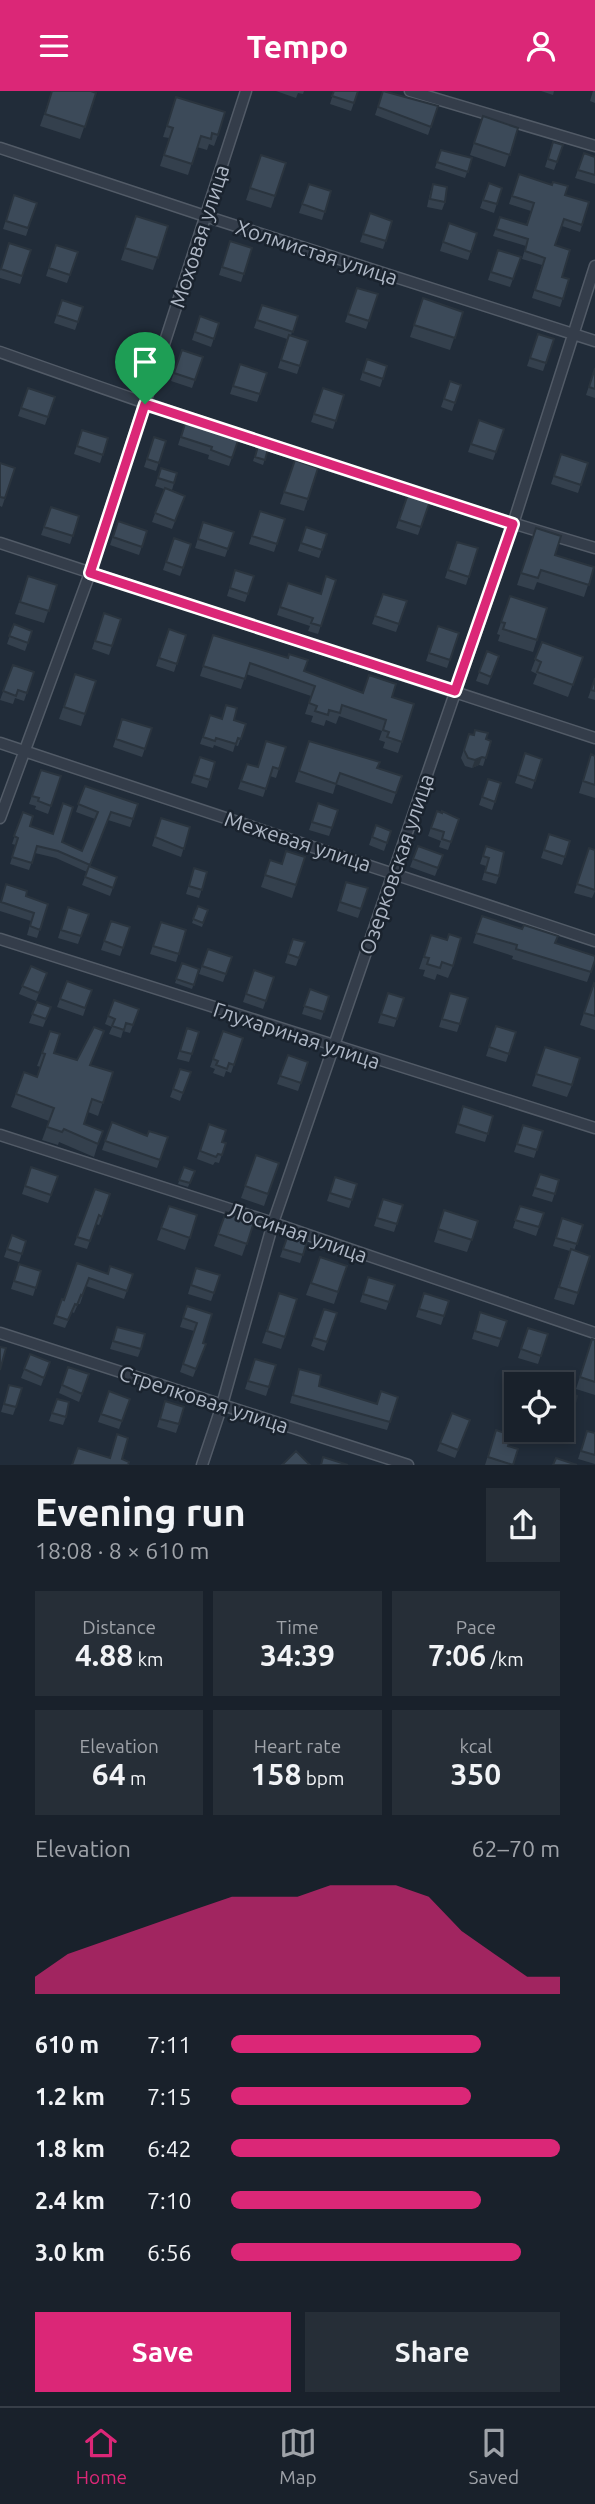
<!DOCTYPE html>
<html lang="en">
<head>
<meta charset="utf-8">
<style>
	body { margin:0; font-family:Ubuntu,sans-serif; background:#262e37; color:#f1f3f6; height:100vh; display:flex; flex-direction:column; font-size:26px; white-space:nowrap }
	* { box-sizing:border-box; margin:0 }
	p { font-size:23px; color:#9fa3a9 }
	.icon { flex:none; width:38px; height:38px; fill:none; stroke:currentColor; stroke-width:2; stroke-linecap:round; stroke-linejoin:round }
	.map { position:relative; height:1374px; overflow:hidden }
	.side { display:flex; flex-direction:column; background:#19212b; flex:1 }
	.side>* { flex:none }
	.buttons { position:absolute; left:504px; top:1281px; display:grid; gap:14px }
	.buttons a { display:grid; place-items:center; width:70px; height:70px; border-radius:0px; background:#19212b; box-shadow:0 4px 10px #0003,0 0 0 2px #373e47; font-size:35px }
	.pin { position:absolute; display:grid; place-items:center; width:60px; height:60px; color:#fff; margin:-72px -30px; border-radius:50% 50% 50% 0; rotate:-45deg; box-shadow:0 0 7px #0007 }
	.pin .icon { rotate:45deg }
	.round { display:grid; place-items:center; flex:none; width:74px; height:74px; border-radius:0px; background:#262e37 }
	.head { display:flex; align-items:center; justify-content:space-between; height:119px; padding:0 35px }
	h1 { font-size:38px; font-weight:600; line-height:52px }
	.figures { display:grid; grid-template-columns:repeat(3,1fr); gap:10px; height:119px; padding:7px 35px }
	.figures div { display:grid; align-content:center; border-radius:0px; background:#262e37; text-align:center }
	.figures b { font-size:30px; font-weight:600 }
	.figures small { font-size:19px; font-weight:400 }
	.figures p { font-size:19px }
	.chart { height:196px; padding:14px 35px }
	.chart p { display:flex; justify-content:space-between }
	.chart svg { width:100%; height:126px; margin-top:7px; fill:#db2777; opacity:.7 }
	.action { display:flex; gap:14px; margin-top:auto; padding:14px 35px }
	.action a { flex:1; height:80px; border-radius:0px; background:#db2777; color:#fff; font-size:28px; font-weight:600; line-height:80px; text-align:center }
	.action a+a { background:#262e37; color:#f1f3f6 }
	ul { padding:0 35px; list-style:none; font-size:23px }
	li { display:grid; grid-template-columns:112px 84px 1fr; align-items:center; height:52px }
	li i { height:18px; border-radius:9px; background:#db2777 }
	header { display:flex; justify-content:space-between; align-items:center; height:91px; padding:0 35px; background:#db2777; color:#fff; font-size:32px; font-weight:600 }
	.menu { display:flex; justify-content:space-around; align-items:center; height:98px; border-top:2px solid #373e47; background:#19212b; font-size:19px; color:#9fa3a9 }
	.menu a { display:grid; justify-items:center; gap:4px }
	.menu .active { color:#db2777 }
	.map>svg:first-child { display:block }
</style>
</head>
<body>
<header><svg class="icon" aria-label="menu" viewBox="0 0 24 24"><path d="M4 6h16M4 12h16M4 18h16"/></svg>Tempo<svg class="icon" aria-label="person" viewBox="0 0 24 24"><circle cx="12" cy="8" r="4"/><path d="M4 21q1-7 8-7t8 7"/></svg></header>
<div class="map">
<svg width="595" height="1374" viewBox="0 0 595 1374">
	<rect width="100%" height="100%" fill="#212c39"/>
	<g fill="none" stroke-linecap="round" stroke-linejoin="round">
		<!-- minor casing -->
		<g stroke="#525b67" stroke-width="13">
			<path id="minor" d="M410 0 595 55
				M0 57 205 125 595 250
				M0 261C197 331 395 398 595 457
				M0 452 595 647
				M0 652 595 850
				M0 727 90 482 246 0
				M0 848 595 1037
				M0 1044 273 1132 595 1242
				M0 1242 408 1374
				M202 1374 222 1314 273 1132 513 433 595 175"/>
		</g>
		<!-- minor -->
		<use href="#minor" stroke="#343d4a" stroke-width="10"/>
	</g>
	<!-- wall -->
	<path fill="#34404d" d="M52 0 96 2 80 48 40 35Z
		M276 0H304L303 3 298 2 296 7Z
		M334 0H358L351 20 330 13Z
		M383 0 438 15 428 44 375 24Z
		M541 0H554L553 4Z
		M593 0H595V12L590 10Z
		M176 6 218 44 214 55 209 53 207 59 197 56 188 84 160 75 169 47 163 46Z
		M483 25 518 37 505 76 470 64Z
		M553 51 563 54 554 79 545 76Z
		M441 59 472 67 465 87 435 77Z
		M584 62 595 66V93L575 87Z
		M261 64 286 72 271 117 246 109Z
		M519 83 565 104 589 111 580 141 562 135 555 154 562 186 569 188 560 216 532 207 542 174 522 168 526 155 493 145 500 126 526 134 531 120 509 113Z
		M489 92 502 97 494 122 480 117Z
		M309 93 331 100 322 129 299 122Z
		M433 93 445 111 442 119 427 116 430 102Z
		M14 104 37 112 26 145 3 138Z
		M370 122 392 130 383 158 360 151Z
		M136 125 168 135 153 179 121 169Z
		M449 132 477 142 468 169 440 160Z
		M230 150 252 157 241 191 219 184Z
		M9 152 31 159 20 193 0 187V180Z
		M56 154 78 161 67 192 46 185Z
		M498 159 521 166 510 196 488 189Z
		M357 197 378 203 366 238 345 231Z
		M423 207 463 221 450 259 410 246Z
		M62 209 83 216 75 239 54 232Z
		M262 214 298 225 291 244 308 250 297 283 278 277 287 248 254 237Z
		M200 225 219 232 211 256 192 249Z
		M538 243 554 248 543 280 527 275Z
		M182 259 203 266 192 297 171 290Z
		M367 268 387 275 380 296 360 289Z
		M240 273 267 282 257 311 230 303Z
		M595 277V307L586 304Z
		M450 290 461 294 452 320 441 316Z
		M28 297 55 306 45 334 18 325Z
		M323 297 344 304 333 338 311 331Z
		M187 326 240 344 229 375 208 368 209 364 178 354Z
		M479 329 504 338 493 369 468 361Z
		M82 339 108 347 100 372 74 363Z
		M154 346 166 350 156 380 144 376Z
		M258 355 268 358 263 374 253 370Z
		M561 363 588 372 578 402 551 393Z
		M295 369 318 377 304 420 280 413Z
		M0 372 15 377 2 416 0 415Z
		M161 377 177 382 172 399 185 405 172 438 152 431 164 398 155 395Z
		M408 403 430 410 418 444 396 437Z
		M51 416 79 425 70 453 41 444Z
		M260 420 285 428 274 461 249 453Z
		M118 430 147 440 139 464 110 454Z
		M203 431 234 441 225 466 195 457Z
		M306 436 327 443 319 467 298 460Z
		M536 437 555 464 594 476 584 506 537 491 534 499 517 494Z
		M174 447 191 453 180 485 163 479Z
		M457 451 478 457 466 494 445 487Z
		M235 479 254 485 245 511 227 505Z
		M28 485 57 494 44 532 15 523Z
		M336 489 318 543 308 540 310 535 277 524 288 492 321 503Z
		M383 503 407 510 396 541 372 533Z
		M510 505 547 517 533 561 498 550 500 544 497 543Z
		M104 522 121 528 109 564 92 558Z
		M14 533 32 540 25 560 7 553Z
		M438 535 459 542 447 577 426 570Z
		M169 538 186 544 174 581 156 575Z
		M213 544 304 580 363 602 392 606 414 613 398 662 383 657 385 651 379 649 382 640 339 625 336 633 326 629 324 635 311 631 313 625 305 623 311 605 246 583 241 598 200 585Z
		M542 551 583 566 568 606 533 593 537 583 531 580Z
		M487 560 499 565 488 594 476 590Z
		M13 574 34 581 24 610 15 607 13 613 0 609Z
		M75 583 96 590 81 635 59 628Z
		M595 587V609L588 607Z
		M210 624 221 628 234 629 246 633 238 655 235 654 233 661 214 654 213 657 200 653Z
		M122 628 152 637 142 666 113 656Z
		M469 643 491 650 483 675 479 674 472 677 465 675 461 667Z
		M309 650 377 677 402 685 392 713 336 693 333 703 295 691Z
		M286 656 276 687 270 685 263 706 238 698 247 673 257 676Z
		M525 662 542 668 532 698 515 692Z
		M591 663 595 665V707L579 702Z
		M200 666 215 671 207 697 191 692Z
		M41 679 61 685 48 723 35 718 36 715 29 713Z
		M488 688 501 692 492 719 479 714Z
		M85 695 138 713 130 736 108 729 90 776 117 786 110 805 82 794 87 781 56 767 35 762 29 779 10 773 16 754 12 753 23 721 30 735 82 760 95 728 76 721Z
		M318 712 338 719 329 745 309 739Z
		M437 720 459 728 448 759 439 756 441 750 428 745Z
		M161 727 190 736 181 766 152 755Z
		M376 734 391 740 384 760 369 754Z
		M549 743 570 750 562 774 541 767Z
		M418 755 443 764 435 785 410 776Z
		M486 755 499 785 496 793 482 789 486 775 480 773Z
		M589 757 595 759V800L592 807 574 802Z
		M305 766 292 807 261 796 270 769 282 773Z
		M194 777 207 781 199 807 186 803Z
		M346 791 368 797 358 827 337 820Z
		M6 793 26 805 48 813 37 847 27 844 31 830 0 820V812Z
		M198 815 208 819 202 836 192 832Z
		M68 816 89 823 78 853 58 847Z
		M482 825 555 852 595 869 587 891 512 868 513 865 473 852Z
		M111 830 130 836 120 865 101 859Z
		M161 831 186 839 176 871 150 863Z
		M431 844 453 875 448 887 437 883 435 889 423 885 425 879 419 878Z
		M293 848 305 851 296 875 285 872Z
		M208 858 232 866 223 891 199 883Z
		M182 872 199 878 192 898 175 892Z
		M31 875 47 882 36 910 19 903Z
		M254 879 274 886 263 918 243 911Z
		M67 890 92 899 83 925 57 916Z
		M594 892 595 893V939L580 934Z
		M310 898 329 905 321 929 302 923Z
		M388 902 404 907 394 936 378 932Z
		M450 902 468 907 457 941 439 936Z
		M114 909 139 918 130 942 123 940 121 947 109 943 112 936 105 933Z
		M37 911 51 916 43 936 29 932Z
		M496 935 516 941 506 971 486 965Z
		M187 937 199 941 189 971 177 968Z
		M50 940 54 962 113 981 98 1025 88 1021 84 1033 98 1053 94 1066 59 1051 58 1054 42 1049 49 1030 11 1016 24 981 37 986 41 976 37 975Z
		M223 940 243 947 231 982 226 980 224 986 213 982 215 978 210 976Z
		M545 956 572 994 567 1006 532 995Z
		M288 964 308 971 298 1000 277 993Z
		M191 981 180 1010 170 1006 173 998Z
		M463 1015 493 1025 485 1051 455 1042Z
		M112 1031 147 1045 168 1046 157 1077 102 1059Z
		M209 1033 222 1051 226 1052 219 1072 215 1071 213 1074 197 1068Z
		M523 1034 543 1040 534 1067 514 1061Z
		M256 1064 279 1072 264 1115 241 1107Z
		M31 1076 58 1085 48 1112 22 1103Z
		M184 1076 195 1080 188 1096 178 1093Z
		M540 1083 559 1089 552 1111 532 1105Z
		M335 1086 357 1093 349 1117 327 1110Z
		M95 1098 110 1103 99 1134 96 1133 87 1158 74 1154Z
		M383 1108 403 1114 394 1141 374 1135Z
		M169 1115 197 1124 185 1159 157 1149Z
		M520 1115 544 1122 536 1145 513 1137Z
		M444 1119 478 1130 467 1161 434 1151Z
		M226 1121 254 1131 242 1165 214 1155Z
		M562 1127 583 1134 574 1160 578 1202 574 1214 554 1208 570 1160 553 1155Z
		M12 1144 26 1150 19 1171 4 1166Z
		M288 1144 307 1150 300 1172 280 1166Z
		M320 1166 347 1175 334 1213 306 1204Z
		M77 1172 108 1183H133L124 1208 86 1195 80 1213H78L74 1222 72 1221 65 1237 53 1233 62 1208 64 1209Z
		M19 1173 41 1180 33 1205 11 1198Z
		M196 1177 220 1184 211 1210 188 1203Z
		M368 1186 395 1194 386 1219 360 1211Z
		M279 1202 285 1246 281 1258 262 1252Z
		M424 1202 449 1210 441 1234 416 1226Z
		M187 1215 212 1223 203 1252 206 1253 193 1286 180 1281 194 1240 180 1236Z
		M324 1218 337 1222 324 1260 311 1255Z
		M480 1221 507 1230 498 1256 472 1248Z
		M117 1236 141 1258 138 1266 110 1258Z
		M528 1237 548 1243 538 1273 518 1267Z
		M592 1248 595 1249V1304L576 1298Z
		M30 1263 50 1271 41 1295 21 1287Z
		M255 1268 276 1274 266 1305 245 1298Z
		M68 1276 89 1283 79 1311 59 1302Z
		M299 1278 319 1295 376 1313 398 1306 387 1339 290 1312Z
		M9 1294 16 1316 13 1324 1 1321Z
		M109 1300 130 1308 119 1338 98 1331Z
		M562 1300 577 1305 569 1331 562 1329Z
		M57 1308 66 1326 63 1334 49 1330Z
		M165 1310 179 1333 176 1342 157 1336Z
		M452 1322 470 1329 455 1367 437 1360Z
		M496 1339 508 1355 513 1374H485Z
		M587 1340 595 1342V1373L578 1368Z"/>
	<!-- shaded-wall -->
	<path fill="#2a343e" d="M482 666 479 674 472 677 475 669Z"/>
	<!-- building -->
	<path fill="#3c4a59" stroke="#2a343e" stroke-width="2" d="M52 0H91L96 2 85 36 45 23Z
		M334 0H358L354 12 332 5Z
		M383 0 438 15 431 36 378 16Z
		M176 6 225 21 218 44 212 42 211 48 201 45 192 73 164 64 173 37 167 35Z
		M483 25 518 37 510 64 474 52Z
		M553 51 563 54 557 71 548 68Z
		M441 59 472 67 468 81 437 71Z
		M584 62 595 66V84L578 79Z
		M261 64 286 72 275 105 250 97Z
		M519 83 552 94 553 91 568 95 565 104 589 111 582 134 564 128 555 154 570 159 562 186 569 188 563 208 535 199 545 167 525 160 528 148 496 138 500 126 527 134 534 112 512 105Z
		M489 92 502 97 497 113 483 109Z
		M309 93 331 100 325 121 302 113Z
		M433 93 447 96 445 111 430 108Z
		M14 104 37 112 28 137 6 130Z
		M370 122 392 130 386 150 363 143Z
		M136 125 168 135 158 167 125 157Z
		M449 132 477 142 471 161 443 151Z
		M230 150 252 157 244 183 222 176Z
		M9 152 31 159 22 185 1 178Z
		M56 154 78 161 70 184 49 177Z
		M498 159 521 166 513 188 491 181Z
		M357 197 378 203 369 230 348 223Z
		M423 207 463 221 455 247 414 234Z
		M62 209 83 216 78 231 57 224Z
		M262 214 298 225 293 241 257 229Z
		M200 225 219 232 214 248 195 241Z
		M538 243 554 248 546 272 530 267Z
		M289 244 308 250 300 275 281 269Z
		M182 259 203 266 195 289 174 282Z
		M367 268 387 275 383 288 363 281Z
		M240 273 267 282 260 303 233 295Z
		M595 277V298L589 296Z
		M450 290 461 294 455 312 444 308Z
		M28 297 55 306 48 326 21 317Z
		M323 297 344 304 336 330 314 323Z
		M187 326 240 344 232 367 211 359 212 356 181 346Z
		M479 329 504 338 496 361 471 353Z
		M82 339 108 347 103 364 77 355Z
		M154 346 166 350 159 372 147 368Z
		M258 355 268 358 265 369 255 366Z
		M561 363 588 372 581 394 554 385Z
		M295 369 318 377 308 408 284 401Z
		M0 372 15 377 5 407 0 406Z
		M161 377 177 382 174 392 158 387Z
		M165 397 185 405 175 430 155 422Z
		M408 403 430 410 421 436 399 429Z
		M51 416 79 425 73 445 44 436Z
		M260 420 285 428 277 453 252 445Z
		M118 430 147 440 142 456 113 446Z
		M203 431 234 441 228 458 198 448Z
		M306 436 327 443 322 459 301 452Z
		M536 437 561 445 555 464 594 476 589 494 541 479 538 487 521 482Z
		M174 447 191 453 183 477 166 471Z
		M457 451 478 457 469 486 448 479Z
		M235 479 254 485 248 503 230 497Z
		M28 485 57 494 49 520 20 511Z
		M326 485 336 489 321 535 311 532 313 527 280 516 288 492 321 503Z
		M383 503 407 510 399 533 375 525Z
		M510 505 547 517 537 549 503 538 505 532 501 531Z
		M104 522 121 528 112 555 95 550Z
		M14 533 32 540 28 552 9 545Z
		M438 535 459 542 450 569 429 562Z
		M169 538 186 544 177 573 159 567Z
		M213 544 288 567 289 563 308 569 304 580 363 602 369 584 396 593 392 606 414 613 402 651 387 646 389 641 383 639 386 629 342 614 340 622 329 619 328 624 315 620 317 615 309 612 315 595 250 572 245 588 203 575Z
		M542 551 583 566 573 594 537 581 541 571 535 568Z
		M487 560 499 565 491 586 479 581Z
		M13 574 34 581 27 602 18 599 16 605 3 600Z
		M75 583 96 590 85 623 64 616Z
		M595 587V600L591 599Z
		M226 614 237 617 234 629 246 633 241 648 238 647 236 653 216 647 215 650 203 646 210 624 222 628Z
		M122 628 152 637 145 658 116 648Z
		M475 639 488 642 486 648 491 650 486 667 482 666 475 669 468 667 464 659 469 643 474 644Z
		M266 650 286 656 279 678 273 676 266 698 241 690 247 673 258 676Z
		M309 650 380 671 377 677 402 685 396 702 340 682 336 693 299 680Z
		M525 662 542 668 535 690 518 684Z
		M591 663 595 665V694L583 690Z
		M200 666 215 671 210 689 194 684Z
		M41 679 61 685 51 715 38 710 39 707 32 705Z
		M488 688 501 692 495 711 482 706Z
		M85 695 138 713 133 728 111 721 90 774 58 760 37 755 32 772 12 766 18 747 14 745 23 721 33 725 30 735 53 743 63 712 73 716 62 751 82 760 98 721 78 713Z
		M318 712 338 719 332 737 312 731Z
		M437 720 442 722V720L459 728 451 751 442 748 444 741 431 737Z
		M161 727 190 736 184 758 155 746Z
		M376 734 391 740 387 752 372 746Z
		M549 743 570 750 565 766 544 759Z
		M418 755 443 764 438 777 413 768Z
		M486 755 504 761 499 785 485 781 489 767 483 765Z
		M589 757 595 759V799L577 793Z
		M286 760 305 766 296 794 265 784 270 769 282 773Z
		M89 775 117 786 113 797 85 786Z
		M194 777 207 781 202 799 189 795Z
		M346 791 368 797 361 818 340 811Z
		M6 793 27 800 26 805 48 813 40 839 30 835 34 822 1 811Z
		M198 815 208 819 203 832 193 828Z
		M68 816 89 823 81 845 61 839Z
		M482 825 522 838 524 834 558 845 555 852 595 865V869L591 881 516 858 517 854 476 842Z
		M111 830 130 836 123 857 104 850Z
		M161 831 186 839 179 863 153 855Z
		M449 843 461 847 453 875 442 871 440 877 427 873 429 867 424 866 431 844 447 849Z
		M293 848 305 851 299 867 288 863Z
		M208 858 232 866 226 883 202 875Z
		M182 872 199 878 194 894 176 888Z
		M31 875 47 882 39 902 22 895Z
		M254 879 274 886 266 910 246 903Z
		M67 890 92 899 85 917 60 908Z
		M594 892 595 893V925L584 922Z
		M310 898 329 905 324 921 304 915Z
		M388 902 404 907 397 928 381 923Z
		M450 902 468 907 460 933 442 928Z
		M114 909 139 918 133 934 126 932 124 939 112 935 115 928 108 925Z
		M37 911 51 916 46 928 32 923Z
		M496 935 516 941 509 963 489 956Z
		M94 936 104 940 90 974 113 981 103 1012 92 1008 84 1033 103 1040 98 1053 64 1038 62 1041 47 1036 54 1017 16 1003 24 981 37 986 45 963 42 962 50 940 60 943 54 962 77 969Z
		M187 937 199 941 192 963 180 960Z
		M223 940 243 947 234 974 229 972 227 978 216 974 218 970 213 968Z
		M545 956 580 967 572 994 536 983Z
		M288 964 308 971 301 992 280 985Z
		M180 978 191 981 183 1002 173 998Z
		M463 1015 493 1025 488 1043 458 1033Z
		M112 1031 147 1045 149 1040 168 1046 160 1069 105 1050Z
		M209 1033 226 1039 222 1051 226 1052 222 1064 218 1063 216 1066 200 1060Z
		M523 1034 543 1040 537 1059 517 1053Z
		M256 1064 279 1072 268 1103 245 1095Z
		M31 1076 58 1085 51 1104 25 1095Z
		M184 1076 195 1080 190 1092 179 1089Z
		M540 1083 559 1089 555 1103 535 1097Z
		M335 1086 357 1093 352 1109 330 1102Z
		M95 1098 110 1103 102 1126 99 1124 90 1150 77 1146Z
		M383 1108 403 1114 397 1133 377 1127Z
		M169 1115 197 1124 190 1147 161 1137Z
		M520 1115 544 1122 539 1136 515 1129Z
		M444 1119 478 1130 472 1149 438 1138Z
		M226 1121 254 1131 247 1153 218 1143Z
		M562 1127 583 1134 577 1153 556 1147Z
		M12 1144 26 1150 22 1163 7 1158Z
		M288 1144 307 1150 303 1164 283 1158Z
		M571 1158 590 1165 578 1202 559 1196Z
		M320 1166 347 1175 338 1201 311 1192Z
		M77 1172 108 1183 110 1175 133 1183 127 1200 89 1187 82 1205 81 1204 77 1214 75 1213 68 1229 56 1225 62 1208 64 1209Z
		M19 1173 41 1180 36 1197 14 1190Z
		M196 1177 220 1184 214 1202 191 1194Z
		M368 1186 395 1194 389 1211 363 1203Z
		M279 1202 297 1208 285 1246 267 1240Z
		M424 1202 449 1210 444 1225 419 1218Z
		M187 1215 212 1223 203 1252 206 1253 196 1278 183 1273 197 1232 183 1227Z
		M324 1218 337 1222 327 1251 314 1247Z
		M480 1221 507 1230 501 1248 475 1240Z
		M117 1236 145 1243 141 1258 113 1250Z
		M528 1237 548 1243 541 1265 521 1258Z
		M592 1248 595 1249V1291L580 1286Z
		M0 1256 6 1257 0 1279Z
		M30 1263 50 1271 44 1287 24 1278Z
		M255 1268 276 1274 269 1296 248 1290Z
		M68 1276 89 1283 82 1303 62 1294Z
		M299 1278 321 1284 319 1295 377 1313 381 1300 398 1306 390 1331 293 1304Z
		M9 1294 22 1297 16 1316 4 1313Z
		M109 1300 130 1308 122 1330 101 1323Z
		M562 1300 577 1305 572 1323 562 1320Z
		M57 1308 69 1311 66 1326 52 1322Z
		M165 1310 184 1316 179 1333 160 1328Z
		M452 1322 470 1329 458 1359 440 1352Z
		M496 1339 511 1344 508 1355 518 1358 513 1374 488 1366Z
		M587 1340 595 1342V1364L581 1360Z
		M117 1343 128 1347 122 1368 129 1371 128 1374H72L78 1357 110 1367Z
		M296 1360 310 1374H282Z
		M323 1366 348 1374H321Z
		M556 1367 577 1374H553Z"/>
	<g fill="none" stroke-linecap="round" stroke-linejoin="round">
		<!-- route casing -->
		<g stroke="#fff" stroke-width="14">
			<path id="route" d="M145 313 513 433 455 600 90 482Z"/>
		</g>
		<!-- route -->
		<use href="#route" stroke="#db2777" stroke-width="9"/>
	</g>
	<g text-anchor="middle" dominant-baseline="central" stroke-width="5" stroke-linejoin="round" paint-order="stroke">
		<!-- street labels -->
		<g font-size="21" fill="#afb8c6" stroke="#1a232e">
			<text transform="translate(199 145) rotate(-72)">Моховая улица</text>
			<text transform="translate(317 161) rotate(18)">Холмистая улица</text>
			<text transform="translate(298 750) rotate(18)">Межевая улица</text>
			<text transform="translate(396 773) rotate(-71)">Озерковская улица</text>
			<text transform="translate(297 944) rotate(18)">Глухариная улица</text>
			<text transform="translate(298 1141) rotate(19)">Лосиная улица</text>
			<text transform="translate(204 1308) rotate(18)">Стрелковая улица</text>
		</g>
	</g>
</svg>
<div class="buttons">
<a><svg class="icon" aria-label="locate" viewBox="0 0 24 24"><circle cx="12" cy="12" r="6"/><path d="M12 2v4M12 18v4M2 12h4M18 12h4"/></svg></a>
</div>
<div class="pin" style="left:145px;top:313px;background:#1e9e55"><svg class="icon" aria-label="arrive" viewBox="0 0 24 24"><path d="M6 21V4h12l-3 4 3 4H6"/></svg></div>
</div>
<section class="side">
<div class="head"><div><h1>Evening run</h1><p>18:08 · 8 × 610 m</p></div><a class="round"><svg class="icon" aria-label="share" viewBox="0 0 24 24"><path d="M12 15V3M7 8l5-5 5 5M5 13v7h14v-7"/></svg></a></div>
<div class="figures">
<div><p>Distance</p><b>4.88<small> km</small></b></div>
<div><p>Time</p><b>34:39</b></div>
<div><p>Pace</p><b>7:06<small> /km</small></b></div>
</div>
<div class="figures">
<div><p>Elevation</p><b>64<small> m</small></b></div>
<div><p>Heart rate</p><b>158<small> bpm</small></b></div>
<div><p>kcal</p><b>350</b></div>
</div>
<div class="chart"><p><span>Elevation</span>62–70 m</p>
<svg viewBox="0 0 160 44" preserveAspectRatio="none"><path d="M0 44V38L10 30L20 26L30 22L40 18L50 14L60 10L70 10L80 10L90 6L100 6L110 6L120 10L130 22L140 30L150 38L160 38V44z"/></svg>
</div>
<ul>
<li><b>610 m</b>7:11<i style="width:76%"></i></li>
<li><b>1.2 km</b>7:15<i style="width:73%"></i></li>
<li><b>1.8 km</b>6:42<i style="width:100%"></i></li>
<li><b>2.4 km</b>7:10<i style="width:76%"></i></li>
<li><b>3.0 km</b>6:56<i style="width:88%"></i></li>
</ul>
<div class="action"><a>Save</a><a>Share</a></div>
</section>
<nav class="menu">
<a class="active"><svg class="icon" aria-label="home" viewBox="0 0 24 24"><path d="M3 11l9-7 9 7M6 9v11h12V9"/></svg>Home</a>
<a><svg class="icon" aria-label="map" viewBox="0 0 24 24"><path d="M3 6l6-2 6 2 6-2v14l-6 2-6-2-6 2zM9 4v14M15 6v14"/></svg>Map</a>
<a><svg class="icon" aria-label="saved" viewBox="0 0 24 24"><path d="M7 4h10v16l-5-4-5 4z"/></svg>Saved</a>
</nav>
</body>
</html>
